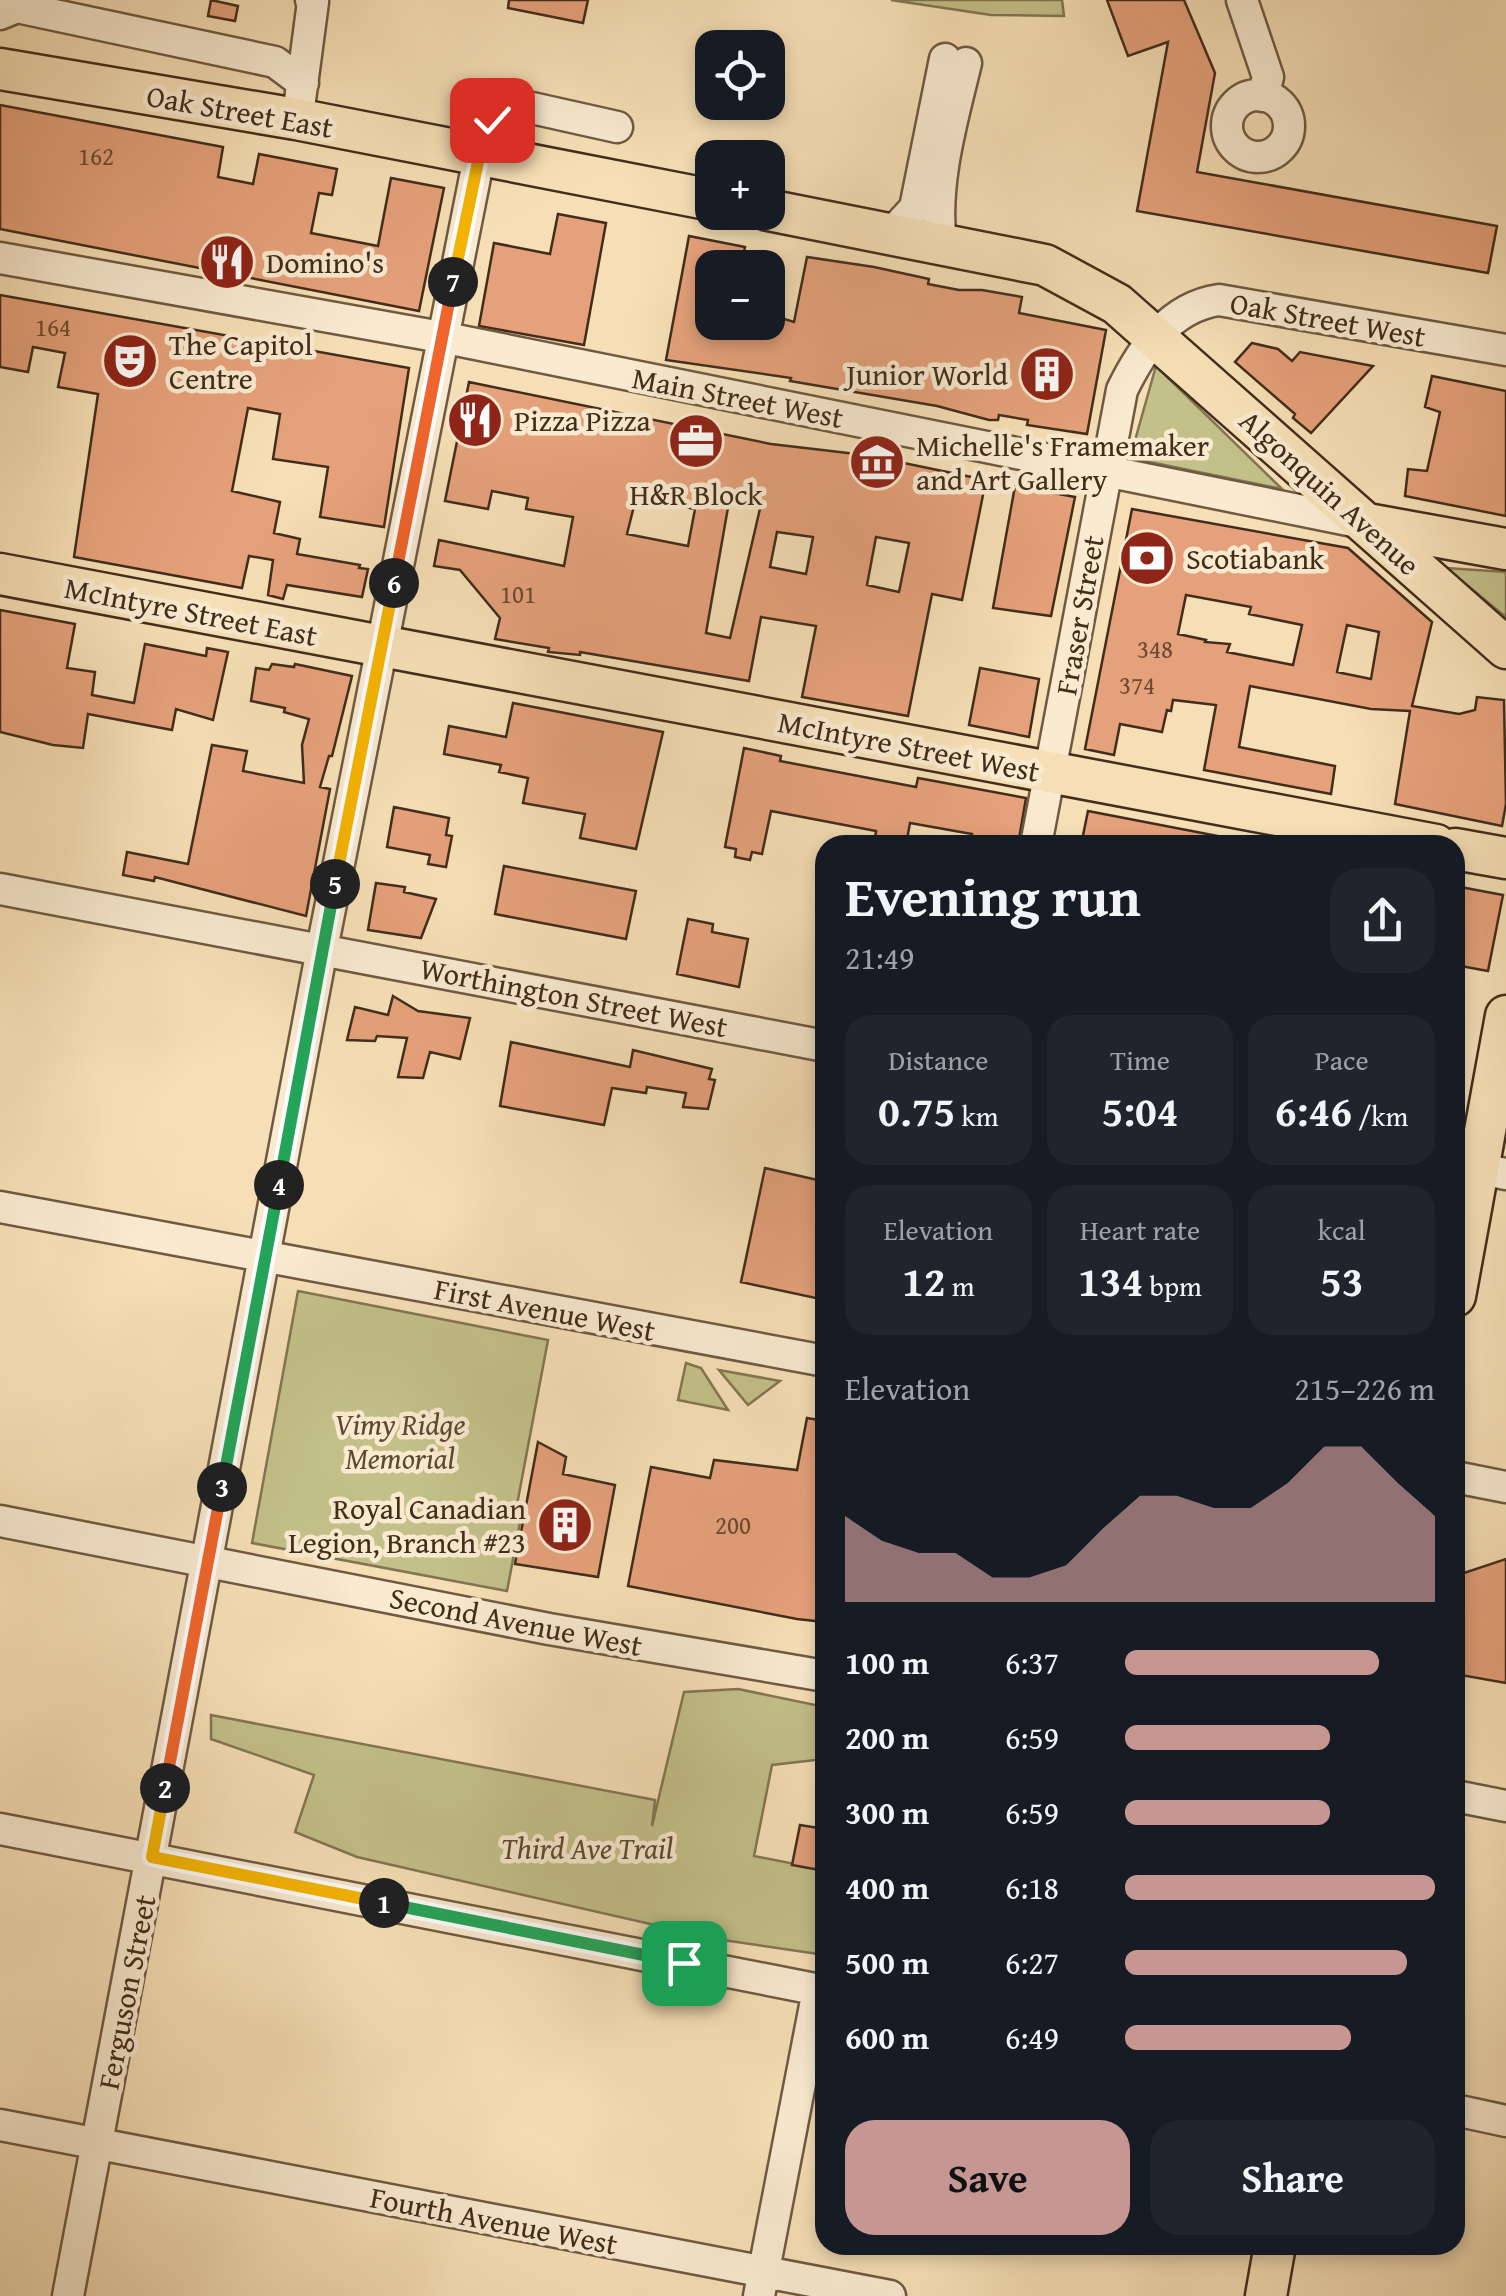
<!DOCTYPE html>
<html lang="en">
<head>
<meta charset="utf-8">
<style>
	body { margin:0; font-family:"Gentium Book Plus",serif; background:#20242c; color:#f1f3f6; height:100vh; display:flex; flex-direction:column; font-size:38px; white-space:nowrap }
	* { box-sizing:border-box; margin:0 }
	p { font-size:32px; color:#9ea1a6 }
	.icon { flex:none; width:55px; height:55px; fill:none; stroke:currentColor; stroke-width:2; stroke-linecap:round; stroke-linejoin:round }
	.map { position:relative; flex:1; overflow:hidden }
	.panel { position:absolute; left:815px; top:835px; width:650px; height:1420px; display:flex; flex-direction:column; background:#171b24; border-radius:30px; box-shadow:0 5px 15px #0003 }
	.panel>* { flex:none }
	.tools { position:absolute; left:695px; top:30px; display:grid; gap:20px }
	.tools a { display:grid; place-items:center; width:90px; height:90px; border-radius:20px; background:#171b24; box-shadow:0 5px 15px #0003; font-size:50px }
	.pin { position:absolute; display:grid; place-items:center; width:85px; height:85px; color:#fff; margin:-42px; border-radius:20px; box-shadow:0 5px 15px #0006 }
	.km { position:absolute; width:50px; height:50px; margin:-25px; border-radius:50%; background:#222; color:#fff; font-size:28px; line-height:50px; text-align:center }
	.round { display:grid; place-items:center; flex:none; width:105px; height:105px; border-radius:30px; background:#20242c }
	.summary { display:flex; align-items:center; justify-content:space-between; height:170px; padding:0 30px }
	h1 { font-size:55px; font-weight:600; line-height:75px }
	.stats { display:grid; grid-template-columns:repeat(3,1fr); gap:15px; height:170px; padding:10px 30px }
	.stats div { display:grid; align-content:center; border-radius:25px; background:#20242c; text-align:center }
	.stats b { font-size:42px; font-weight:600 }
	.stats small { font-size:28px; font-weight:400 }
	.stats p { font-size:28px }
	.chart { height:280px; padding:20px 30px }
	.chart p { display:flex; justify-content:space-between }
	.chart svg { width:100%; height:180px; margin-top:10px; fill:#c59692; opacity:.7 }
	.button { display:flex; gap:20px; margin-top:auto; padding:20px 30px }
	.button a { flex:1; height:115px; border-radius:30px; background:#c59692; color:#111; font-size:40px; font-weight:600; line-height:115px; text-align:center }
	.button a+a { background:#20242c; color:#f1f3f6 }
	ul { padding:0 30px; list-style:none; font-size:32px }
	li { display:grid; grid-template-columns:160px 120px 1fr; align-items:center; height:75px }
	li i { height:25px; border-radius:12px; background:#c59692 }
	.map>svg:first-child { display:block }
</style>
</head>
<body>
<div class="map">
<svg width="1506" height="2296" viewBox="0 0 1506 2296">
	<rect width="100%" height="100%" fill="#f6dfb6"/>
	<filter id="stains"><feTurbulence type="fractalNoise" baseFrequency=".002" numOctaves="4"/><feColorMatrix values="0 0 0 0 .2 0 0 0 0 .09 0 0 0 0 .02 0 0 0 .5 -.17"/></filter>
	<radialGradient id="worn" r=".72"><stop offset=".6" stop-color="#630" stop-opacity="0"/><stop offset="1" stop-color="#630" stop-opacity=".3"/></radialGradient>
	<!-- green -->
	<path fill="#c3c089" stroke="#827652" stroke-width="2.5" d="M891 0H1062L1064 16 991 15Z
		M1156 366 1282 489 1130 458Z
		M1446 568 1506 572V617Z
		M298 1291 548 1340 516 1510 522 1512 507 1591 252 1543Z
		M686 1363 701 1368 728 1410 678 1400Z
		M719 1370 780 1381 748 1405Z
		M738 1689 825 1707V1759L772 1765 754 1856 825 1870V1955L716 1939 357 1857 295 1832 314 1775 211 1739V1715L655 1800 652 1826 684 1692Z"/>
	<!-- building -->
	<path fill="#e5a17b" stroke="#422d1a" stroke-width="2.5" fill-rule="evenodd" d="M211 0 238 6 235 21 208 16Z
		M509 0H588L583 23 508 8Z
		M1107 0H1184L1215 73 1197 172 1497 226 1488 273 1137 211 1168 42 1128 56Z
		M0 105 223 147 218 177 253 184 259 154 337 169 332 195 319 193 311 233 378 246 391 178 444 188 419 311 0 229Z
		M558 214 606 223 584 345 479 326 494 243 550 254Z
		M689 236 745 247 740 268H712V322L761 326 762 322H768V314L794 322 807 257 874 267 929 279 928 284 959 290H982L1022 297 1019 313 1106 330 1087 434 1027 425 1028 420 999 415 998 420H989L937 406 790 381 791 378 666 360Z
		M0 295 409 368 384 527 320 517 328 467 273 459 280 414 248 408 232 491 280 502 274 533 300 539 297 554 360 565 359 568 368 569 362 597 287 585 283 599 268 595 273 560 249 556 242 588 74 557 98 394 58 387 65 353 33 347 28 372 0 367Z
		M1252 343 1278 349 1292 361 1300 352 1373 366 1311 433 1293 418 1295 414 1235 362Z
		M1432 376 1506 391V516L1405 496 1408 469 1427 471 1440 412 1425 407Z
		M469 382 771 444 865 455 986 480 962 600 932 594 908 716 802 697 816 626 761 617 749 681 580 652V655L548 652 549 648 495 639 500 618 460 570 434 566 439 540 564 566 573 517 526 509 528 498 492 491 488 509 445 501ZM730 496 762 500 730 638 706 633ZM636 498 695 509 688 546 627 534ZM777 532 813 537 806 574 770 567ZM876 537 909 543 899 592 867 585Z
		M1015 486 1075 497 1051 616 993 608Z
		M1132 509 1348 548 1432 622 1412 706 1459 714 1475 710 1477 697 1504 700 1506 804 1502 826 1395 804 1410 711 1371 709 1250 686 1239 747 1335 766 1331 794 1204 770 1216 705 1173 700 1171 711 1167 710 1162 732 1120 724 1114 755 1085 749ZM1186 595 1251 607 1249 614 1302 625 1293 665 1227 652 1230 644 1205 642 1206 640 1178 634ZM1347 625 1379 632 1371 679 1337 672Z
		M0 610 75 624 67 668 95 672 92 695 134 703 145 644 206 656 207 648 228 652 213 720 176 709 172 730 88 714 83 748 53 745 0 732Z
		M272 664 294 667 295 664 352 676 332 756H329L320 787 330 789 306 916 155 877 154 881 123 875 127 852 188 864 212 745 247 751 243 771 304 783 302 745 309 719 284 712 285 708 251 701 256 668 269 670Z
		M980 668 1039 679 1029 737 969 725Z
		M513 703 663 732 636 849 580 838 585 814 523 803 528 778 499 772 501 765 444 754 449 726 506 737Z
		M744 748 781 756 780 761 916 787 918 778 1026 798 1018 845H970L972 834 910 823 906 845H874L876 831 771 811 762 854 752 852 750 860 735 857 736 849 725 847Z
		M394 807 449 818 446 835 452 836 446 867 428 864 430 855 387 847Z
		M1088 811 1223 837V845H1081Z
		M504 866 636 891 626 939 495 914Z
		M376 883 405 887 404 892 436 899 421 938 368 930Z
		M1455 886 1503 895 1488 971 1455 965Z
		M688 919 713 924 712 932 748 939 739 987 677 974Z
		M393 996 418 1011 470 1018 460 1059 430 1052 423 1078 398 1077 407 1038 377 1036 375 1041 347 1040 355 1007 388 1015Z
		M511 1042 630 1067 633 1050 712 1069 709 1079 715 1080 708 1109 683 1107 686 1093 647 1087 646 1093 612 1088 604 1125 500 1106Z
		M765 1168 822 1181V1185H825V1300L741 1282Z
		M807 1418 825 1421V1622L797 1619 628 1586 651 1467 710 1478 714 1460 797 1470Z
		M538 1442 566 1457 563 1474 615 1485 598 1577 515 1564Z
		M1506 1559V1683L1455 1674V1576Z
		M800 1825 825 1829V1871L792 1865Z"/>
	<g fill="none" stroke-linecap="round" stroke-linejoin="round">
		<!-- minor casing -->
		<g stroke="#6f5a41" stroke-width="35">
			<path id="minor" d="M1242 0 1268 77 1263 96
				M0 14 17 7 275 62 303 83
				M1227 126a31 31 0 1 1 62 0a31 31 0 1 1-62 0Z
				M300 100 313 2 311 0
				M892 233 915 208 945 59
				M941 244C933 184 952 121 966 63
				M0 258 441 337 1363 523
				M1036 845 1122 390C1142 349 1170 307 1219 300L1506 350
				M0 889 825 1046
				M1455 1164 1506 1174
				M0 1207 825 1361
				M1455 1477 1506 1487
				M0 1521 549 1629 825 1676
				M1455 1796 1506 1806
				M0 1829 825 1991
				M1455 2110 1506 2121
				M0 2125 890 2296
				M68 2296 322 949 479 157C489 128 490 113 523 106L617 127
				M759 2296 818 1990"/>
		</g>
		<!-- major casing -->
		<g stroke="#422d1a" stroke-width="45">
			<path id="major" d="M0 69 296 119 712 200
				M768 210 1045 265 1117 304 1506 648
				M1367 524 1506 549
				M0 574 1436 845
				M1455 849 1506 858
				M1455 1296 1506 1016
				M1266 2296 1275 2245"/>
		</g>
		<!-- minor -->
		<use href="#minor" stroke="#f9ead0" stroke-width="30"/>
		<!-- major -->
		<use href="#major" stroke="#f6dfb6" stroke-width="40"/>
	</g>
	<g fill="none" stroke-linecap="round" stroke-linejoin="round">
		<!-- split-1 casing -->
		<g stroke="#fff" stroke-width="20">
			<path id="split-1" d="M384 1903 684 1963"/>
		</g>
		<!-- split-2 casing -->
		<g stroke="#fff" stroke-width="20">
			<path id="split-2" d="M165 1788 152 1857 384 1903"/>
		</g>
		<!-- split-3 casing -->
		<g stroke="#fff" stroke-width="20">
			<path id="split-3" d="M165 1788 222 1487"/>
		</g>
		<!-- split-4 casing -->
		<g stroke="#fff" stroke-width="20">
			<path id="split-4" d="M222 1487 279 1185"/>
		</g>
		<!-- split-5 casing -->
		<g stroke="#fff" stroke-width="20">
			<path id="split-5" d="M279 1185 335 884"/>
		</g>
		<!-- split-6 casing -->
		<g stroke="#fff" stroke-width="20">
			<path id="split-6" d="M335 884 394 583"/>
		</g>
		<!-- split-7 casing -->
		<g stroke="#fff" stroke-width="20">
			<path id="split-7" d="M394 583 453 282"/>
		</g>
		<!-- split-8 casing -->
		<g stroke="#fff" stroke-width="20">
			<path id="split-8" d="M453 282 479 157 492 120"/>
		</g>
		<!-- split-1 -->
		<use href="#split-1" stroke="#22a559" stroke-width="12"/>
		<!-- split-2 -->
		<use href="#split-2" stroke="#f5b400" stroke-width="12"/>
		<!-- split-3 -->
		<use href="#split-3" stroke="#f0652b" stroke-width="12"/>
		<!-- split-4 -->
		<use href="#split-4" stroke="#22a559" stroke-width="12"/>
		<!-- split-5 -->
		<use href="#split-5" stroke="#22a559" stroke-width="12"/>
		<!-- split-6 -->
		<use href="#split-6" stroke="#f5b400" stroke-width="12"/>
		<!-- split-7 -->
		<use href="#split-7" stroke="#f0652b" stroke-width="12"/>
		<!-- split-8 -->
		<use href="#split-8" stroke="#f5b400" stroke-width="12"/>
	</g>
	<!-- icons -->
	<defs>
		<g id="restaurant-disc" transform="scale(2.875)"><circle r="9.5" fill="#8f2418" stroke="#f9ead0"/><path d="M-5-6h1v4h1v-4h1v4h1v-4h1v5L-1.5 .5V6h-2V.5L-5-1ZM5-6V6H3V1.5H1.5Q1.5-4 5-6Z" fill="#fff"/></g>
		<g id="theatre-disc" transform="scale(2.875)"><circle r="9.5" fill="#8f2418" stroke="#f9ead0"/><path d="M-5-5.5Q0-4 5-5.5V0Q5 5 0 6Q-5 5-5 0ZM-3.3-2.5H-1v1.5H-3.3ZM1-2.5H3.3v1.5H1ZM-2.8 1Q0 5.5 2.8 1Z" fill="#fff"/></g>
		<g id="building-disc" transform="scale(2.875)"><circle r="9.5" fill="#8f2418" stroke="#f9ead0"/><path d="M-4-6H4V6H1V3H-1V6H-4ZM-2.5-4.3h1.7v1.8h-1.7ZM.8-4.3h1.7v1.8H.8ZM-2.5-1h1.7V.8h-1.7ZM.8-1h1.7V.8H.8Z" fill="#fff"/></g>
		<g id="office-disc" transform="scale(2.875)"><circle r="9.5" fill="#8f2418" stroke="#f9ead0"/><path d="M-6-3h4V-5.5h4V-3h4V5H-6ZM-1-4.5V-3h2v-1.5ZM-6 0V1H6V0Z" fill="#fff"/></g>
		<g id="museum-disc" transform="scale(2.875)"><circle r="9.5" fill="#8f2418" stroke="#f9ead0"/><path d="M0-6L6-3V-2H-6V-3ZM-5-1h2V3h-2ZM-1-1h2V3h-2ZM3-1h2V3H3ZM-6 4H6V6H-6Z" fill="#fff"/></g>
		<g id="bank-disc" transform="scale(2.875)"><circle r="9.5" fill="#8f2418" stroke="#f9ead0"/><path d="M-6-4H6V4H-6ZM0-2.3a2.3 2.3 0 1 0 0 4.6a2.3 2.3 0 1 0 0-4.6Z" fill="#fff"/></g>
	</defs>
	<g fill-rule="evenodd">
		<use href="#restaurant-disc" x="227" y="262"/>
		<use href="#theatre-disc" x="130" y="361"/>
		<use href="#building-disc" x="1047" y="374"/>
		<use href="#restaurant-disc" x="475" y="420"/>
		<use href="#office-disc" x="696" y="441"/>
		<use href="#museum-disc" x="877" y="462"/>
		<use href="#bank-disc" x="1147" y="558"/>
		<use href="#building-disc" x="565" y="1525"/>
	</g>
	<g text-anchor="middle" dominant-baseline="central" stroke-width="9" stroke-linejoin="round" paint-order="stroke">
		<!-- number labels -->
		<g font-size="25" fill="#6b4a32">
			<text x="96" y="156">162</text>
			<text x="53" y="327">164</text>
			<text x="518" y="594">101</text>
			<text x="1155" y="649">348</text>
			<text x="1137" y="685">374</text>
			<text x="733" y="1525">200</text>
		</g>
		<!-- street labels -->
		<g font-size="30" fill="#422d1a" stroke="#f9ead0">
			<text transform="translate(240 111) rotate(10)">Oak Street East</text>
			<text transform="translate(1328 319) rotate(10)">Oak Street West</text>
			<text transform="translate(738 397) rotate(11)">Main Street West</text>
			<text transform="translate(1330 492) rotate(42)">Algonquin Avenue</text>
			<text transform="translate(191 611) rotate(11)">McIntyre Street East</text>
			<text transform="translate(1079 615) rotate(-80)">Fraser Street</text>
			<text transform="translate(909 746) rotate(11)">McIntyre Street West</text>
			<text transform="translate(574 997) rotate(11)">Worthington Street West</text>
			<text transform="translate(545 1309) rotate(11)">First Avenue West</text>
			<text transform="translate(516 1621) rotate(11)">Second Avenue West</text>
			<text transform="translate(126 1992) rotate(-79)">Ferguson Street</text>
			<text transform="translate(494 2220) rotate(11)">Fourth Avenue West</text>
		</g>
		<!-- poi labels -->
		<g font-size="30" fill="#422d1a" stroke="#f9ead0" text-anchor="start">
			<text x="266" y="262">Domino's</text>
			<text x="169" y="344">The Capitol<tspan x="169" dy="34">Centre</tspan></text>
			<text x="1008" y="374" text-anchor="end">Junior World</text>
			<text x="514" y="420">Pizza Pizza</text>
			<text x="916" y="445">Michelle's Framemaker<tspan x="916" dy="34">and Art Gallery</tspan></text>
			<text x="696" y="494" text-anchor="middle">H&amp;R Block</text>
			<text x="1186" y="558">Scotiabank</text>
			<text x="526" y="1508" text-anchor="end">Royal Canadian<tspan x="526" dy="34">Legion, Branch #23</tspan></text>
		</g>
		<!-- park labels -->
		<g font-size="30" font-style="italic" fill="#5c4a30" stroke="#f9ead0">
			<text x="400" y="1424">Vimy Ridge<tspan x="400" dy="34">Memorial</tspan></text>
			<text x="587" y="1848">Third Ave Trail</text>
		</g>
	</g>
	<rect width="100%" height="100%" filter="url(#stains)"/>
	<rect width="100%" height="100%" fill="url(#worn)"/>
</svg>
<div class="tools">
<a><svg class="icon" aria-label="locate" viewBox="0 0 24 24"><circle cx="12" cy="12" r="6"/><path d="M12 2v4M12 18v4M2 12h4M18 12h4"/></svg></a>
<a>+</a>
<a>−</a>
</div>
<div class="pin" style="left:684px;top:1963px;background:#1e9e55"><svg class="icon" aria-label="arrive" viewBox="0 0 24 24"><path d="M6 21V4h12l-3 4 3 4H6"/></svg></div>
<div class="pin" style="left:492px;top:120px;background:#d93025"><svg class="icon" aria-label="check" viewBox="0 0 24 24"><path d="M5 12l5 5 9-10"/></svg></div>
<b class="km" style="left:384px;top:1903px">1</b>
<b class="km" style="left:165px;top:1788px">2</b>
<b class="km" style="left:222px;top:1487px">3</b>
<b class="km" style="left:279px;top:1185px">4</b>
<b class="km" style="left:335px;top:884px">5</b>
<b class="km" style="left:394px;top:583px">6</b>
<b class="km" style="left:453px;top:282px">7</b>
<section class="panel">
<div class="summary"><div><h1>Evening run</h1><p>21:49</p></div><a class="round"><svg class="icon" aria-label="share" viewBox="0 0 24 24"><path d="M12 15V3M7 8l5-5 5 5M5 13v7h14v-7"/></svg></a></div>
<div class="stats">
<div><p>Distance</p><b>0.75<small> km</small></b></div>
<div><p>Time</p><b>5:04</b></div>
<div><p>Pace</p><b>6:46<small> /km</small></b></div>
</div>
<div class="stats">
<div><p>Elevation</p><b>12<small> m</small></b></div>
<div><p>Heart rate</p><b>134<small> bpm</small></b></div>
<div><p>kcal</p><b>53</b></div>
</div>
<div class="chart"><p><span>Elevation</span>215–226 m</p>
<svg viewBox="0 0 160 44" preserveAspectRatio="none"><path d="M0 44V23L10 29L20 32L30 32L40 38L50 38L60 35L70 26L80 18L90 18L100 21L110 21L120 15L130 6L140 6L150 15L160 23V44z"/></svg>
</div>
<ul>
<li><b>100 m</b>6:37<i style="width:82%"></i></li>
<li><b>200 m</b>6:59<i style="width:66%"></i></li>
<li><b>300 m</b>6:59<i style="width:66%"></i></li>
<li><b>400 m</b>6:18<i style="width:100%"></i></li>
<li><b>500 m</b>6:27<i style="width:91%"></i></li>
<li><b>600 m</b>6:49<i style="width:73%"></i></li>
</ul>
<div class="button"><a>Save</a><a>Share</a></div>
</section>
</div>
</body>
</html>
